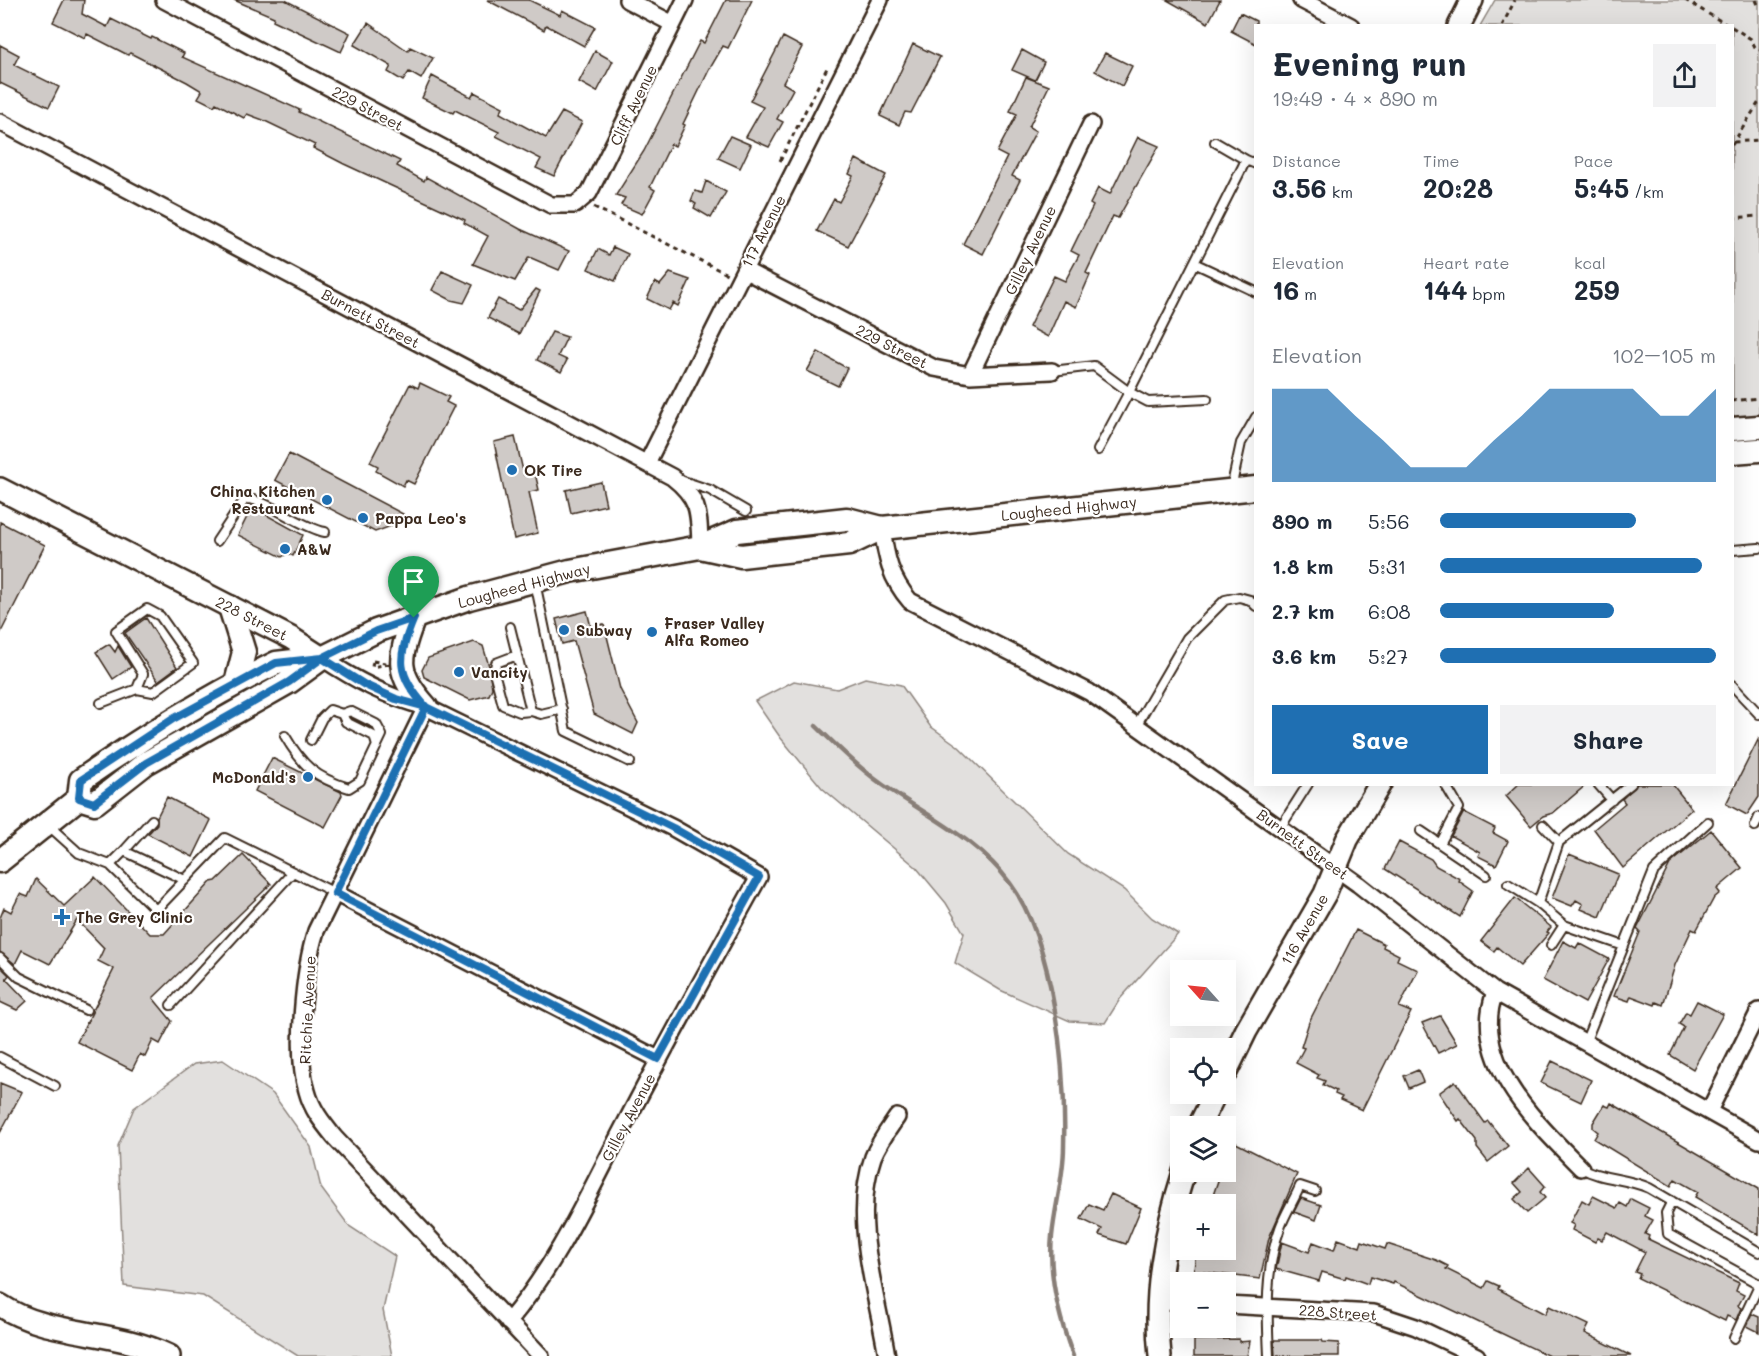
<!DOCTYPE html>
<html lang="en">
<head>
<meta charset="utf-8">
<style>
	body { margin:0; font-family:Mali,sans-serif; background:#f2f2f3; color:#1f2937; height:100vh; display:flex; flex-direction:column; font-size:22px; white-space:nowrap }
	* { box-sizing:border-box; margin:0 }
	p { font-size:20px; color:#747a83 }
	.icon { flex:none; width:33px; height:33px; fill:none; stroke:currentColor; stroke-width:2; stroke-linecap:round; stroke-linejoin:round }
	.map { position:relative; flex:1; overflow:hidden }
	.side { position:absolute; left:1254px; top:24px; width:480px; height:762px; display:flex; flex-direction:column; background:#fff; border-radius:0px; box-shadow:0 6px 24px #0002 }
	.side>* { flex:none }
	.needle { width:39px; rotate:297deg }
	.tools { position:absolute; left:1170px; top:960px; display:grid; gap:12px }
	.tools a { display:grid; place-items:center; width:66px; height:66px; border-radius:0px; background:#fff; box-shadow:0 6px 24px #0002; font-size:30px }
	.pin { position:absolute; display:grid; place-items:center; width:51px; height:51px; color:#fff; margin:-62px -26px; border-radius:50% 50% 50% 0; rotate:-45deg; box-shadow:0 0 6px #0007 }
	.pin .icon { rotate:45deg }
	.round { display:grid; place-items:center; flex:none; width:63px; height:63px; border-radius:0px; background:#f2f2f3 }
	.overview { display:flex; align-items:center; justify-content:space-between; height:102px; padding:0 18px }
	h1 { font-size:33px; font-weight:800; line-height:45px }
	.figures { display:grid; grid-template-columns:repeat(3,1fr); gap:9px; height:102px; padding:6px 18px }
	.figures div { display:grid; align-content:center }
	.figures b { font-size:26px; font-weight:800 }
	.figures small { font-size:16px; font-weight:400 }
	.figures p { font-size:16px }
	.chart { height:168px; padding:12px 18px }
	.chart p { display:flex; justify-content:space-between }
	.chart svg { width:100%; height:108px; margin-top:6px; fill:#1f6fb2; opacity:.7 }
	.button { display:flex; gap:12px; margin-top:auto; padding:12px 18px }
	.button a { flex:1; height:69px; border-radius:0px; background:#1f6fb2; color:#fff; font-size:24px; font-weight:800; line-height:69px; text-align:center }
	.button a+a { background:#f2f2f3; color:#1f2937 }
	ul { padding:0 18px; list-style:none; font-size:20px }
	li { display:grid; grid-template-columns:96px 72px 1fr; align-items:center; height:45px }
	li i { height:15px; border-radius:8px; background:#1f6fb2 }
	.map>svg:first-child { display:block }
</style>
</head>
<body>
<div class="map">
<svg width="1759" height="1356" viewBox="0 0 1759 1356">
	<rect width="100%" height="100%" fill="#fff"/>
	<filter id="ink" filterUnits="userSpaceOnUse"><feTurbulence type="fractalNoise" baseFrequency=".0167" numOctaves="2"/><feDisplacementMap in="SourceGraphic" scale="12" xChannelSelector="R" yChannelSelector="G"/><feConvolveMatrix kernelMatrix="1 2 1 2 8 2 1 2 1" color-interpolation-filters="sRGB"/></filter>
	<g filter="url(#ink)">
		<!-- green -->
		<path fill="#e2e0de" stroke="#8e857e" stroke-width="1.5" d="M1495 0H1759V416L1733 419 1732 26H1480Z
			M865 678 901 685 930 726 958 746 1068 854 1124 890 1152 918 1178 934 1120 999 1105 1023 1070 1021 1000 990 955 963 964 933 946 903 916 867 822 788 780 737 755 701 794 681 837 689Z
			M223 1060 273 1094 311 1147 321 1188 349 1226 395 1256 383 1310 392 1356H298L203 1296 124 1286 118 1146 134 1108 194 1064Z"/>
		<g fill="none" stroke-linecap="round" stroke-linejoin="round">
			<!-- stream -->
			<path stroke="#887e77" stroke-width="4.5" d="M816 726C840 749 864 773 892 791 933 819 980 842 1010 883 1055 943 1066 1072 1064 1146 1064 1176 1055 1206 1052 1236 1048 1276 1059 1318 1073 1356"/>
		</g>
		<!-- building -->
		<path fill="#cfcac7" stroke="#3b2a1e" stroke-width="1.5" d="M64 0H84L82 14 107 27 111 19 151 39 152 37 184 53 182 57 300 110 299 112 400 161 397 166 424 181 426 177 520 229 569 251 559 270 529 257 515 281 473 264 488 236 464 223 465 220 344 164 313 148 315 145 263 120 247 114 244 118 216 103 214 106 198 98 202 91 187 82 130 53 128 55 87 34 85 38 53 22Z
			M234 0H285L350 33 341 52 273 20 274 17Z
			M487 0H529L560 15 562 10 595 27 584 46 546 25 544 30Z
			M726 0H752L728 48 723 46 709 70 683 124 685 125 675 146 671 144 650 187 655 190 642 214 621 205 625 198 616 195 644 151 700 41 704 43Z
			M1167 0H1220L1208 23Z
			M1240 13 1256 21V44L1231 31Z
			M368 23 408 51 410 47 433 58 421 79 409 72 403 81 388 72 391 66 354 45Z
			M783 37 802 47 783 83 793 89 777 119 783 122 769 147 746 137 763 107 750 101Z
			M913 44 940 57 911 113 905 112 899 125 880 116Z
			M0 45 19 55 14 65 59 87 49 107 0 83Z
			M1022 50 1044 62 1035 80 1012 70Z
			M595 51 613 61 597 92 579 82Z
			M1105 53 1132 66 1122 86 1095 71Z
			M432 76 471 97 474 92 503 107 500 113 546 138 562 112 582 122 554 176 536 168 541 159 496 136 499 132 455 110 453 113 422 98Z
			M1026 77 1049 86 1029 127 1036 131 1012 176 1020 180 983 254 963 244 1007 157 997 152 1017 114 1010 111Z
			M730 136 751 145 740 168 718 158Z
			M1138 137 1159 146 1118 218 1113 216 1086 273 1090 275 1076 307 1064 301 1048 337 1029 327 1054 276 1065 281 1079 255 1071 251 1093 206 1090 204 1098 188 1110 194Z
			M856 159 886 175 848 246 817 231 834 199 839 202 853 176 849 174Z
			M706 181 726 192 711 218 694 208 696 204 691 201 695 191 702 193Z
			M613 247 628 254 615 281 588 269 598 249 609 255Z
			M442 271 473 285 464 303 451 300 432 290Z
			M670 273 690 280 678 306 673 303 669 310 647 299 655 282 660 285Z
			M536 289 540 291 519 334 488 318 498 299 519 310Z
			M552 332 567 337 558 356 567 360 561 372 537 360Z
			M818 352 847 368 838 386 807 371Z
			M420 383 449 397 446 402 454 406 414 484 406 480 403 486 376 471 378 466 370 462 410 384 418 388Z
			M515 437 524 475 535 473 539 490 529 492 538 533 514 539 494 442Z
			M289 454 403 514 397 524 375 532 275 480Z
			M601 482 606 505 571 513 566 490Z
			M252 507 303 535 293 556 288 553 282 557 238 535Z
			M0 522 45 545 0 634Z
			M587 611 591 627 604 624 620 689 638 723 633 734 594 714 574 641 562 644 556 619Z
			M146 618 177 667 158 681 125 633Z
			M474 642 483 646 489 666 492 688 489 695 470 700 424 677 422 670 428 658Z
			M109 644 115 652 118 646 131 667 113 679 96 652Z
			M1759 738V797L1747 815 1726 804Z
			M272 758 341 792 342 795 325 827 255 791Z
			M1519 784H1587L1553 813 1543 816 1531 826 1506 796Z
			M1637 784H1672L1692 809 1623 868 1594 829 1625 803 1622 799Z
			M167 797 211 820 193 857 148 834 157 824V817Z
			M1464 812 1495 828 1493 833 1508 841 1496 865 1478 856 1480 852 1451 836Z
			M1711 830 1742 868 1717 889 1720 893 1714 898 1696 931 1692 929 1675 965 1663 1005 1656 1002 1655 1005 1631 996 1629 1001 1614 996 1640 932 1637 929 1670 864Z
			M1399 842 1431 859 1436 866 1460 879 1459 881 1473 891 1460 917 1385 869Z
			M1569 854 1618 874 1600 917 1581 909 1583 904 1576 900 1572 906 1552 898Z
			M243 855 271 884 153 998 172 1021 160 1044 153 1040 145 1057 140 1054 132 1070 77 1042 114 969 98 961 104 948 77 920 50 964 22 950 15 964 0 952V918L4 908 11 912 20 894 28 897 36 879 64 906 95 877 150 934H164L211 882 216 881Z
			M1515 898 1551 927 1547 932 1549 933 1520 966 1497 947 1494 951 1481 941Z
			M1356 930 1384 944 1383 947 1399 955 1397 960 1418 970 1399 1007 1411 1012 1362 1110 1340 1100 1342 1097 1335 1094 1336 1091 1323 1085 1325 1081 1317 1078 1319 1075 1296 1063 1304 1048 1301 1047 1309 1022Z
			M1563 941 1576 948 1579 943 1609 959 1585 1003 1543 980Z
			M0 966 9 975 6 979 27 1001 17 1010 0 1002Z
			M1697 1001 1723 1014 1693 1069 1670 1055 1684 1027 1679 1024 1686 1012 1690 1014Z
			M1440 1016 1457 1044 1438 1053 1422 1023Z
			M1552 1061 1591 1080 1581 1102 1541 1083Z
			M1418 1070 1423 1082 1409 1088 1404 1076Z
			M1455 1081 1485 1123 1488 1121 1508 1146 1488 1162 1477 1148V1141L1460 1119 1458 1121 1439 1093Z
			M0 1083 22 1092 0 1133Z
			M1611 1103 1759 1189V1235L1695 1197 1698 1192 1675 1179 1671 1186 1594 1139 1598 1132 1593 1128V1123L1604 1105 1609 1107Z
			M1234 1142 1297 1174 1269 1238 1260 1279 1194 1271 1196 1250H1226V1204H1210L1221 1172H1226V1162Z
			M1529 1168 1545 1186 1540 1192 1545 1198 1527 1213 1514 1199 1522 1192 1514 1183Z
			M1111 1194 1141 1208 1126 1244 1099 1235 1102 1229 1081 1219 1089 1204 1103 1210Z
			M1593 1196 1617 1208 1620 1203 1627 1207 1631 1199 1649 1208 1645 1216 1653 1220 1645 1234 1649 1236 1648 1239 1739 1283 1736 1291 1744 1295 1738 1306 1741 1308 1736 1320 1727 1316 1725 1321 1638 1278 1640 1274 1635 1272 1645 1252 1607 1232 1602 1240 1598 1238 1595 1242 1572 1230 1574 1225 1570 1223 1582 1200 1589 1204Z
			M1301 1198 1321 1205 1316 1220 1294 1212Z
			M1338 1239 1360 1247 1362 1241 1385 1249 1387 1244 1436 1260 1448 1266 1446 1269 1484 1288 1488 1281 1499 1286 1498 1289 1545 1314 1549 1306 1589 1325 1585 1333 1631 1356H1549L1394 1282 1393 1284 1370 1277 1368 1284 1346 1276 1345 1279 1322 1272 1319 1281 1276 1269 1282 1242 1309 1252 1313 1242 1334 1250Z
			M1752 1314 1759 1317V1332L1747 1326Z
			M1239 1339V1342L1250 1341 1247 1356H1194V1340Z
			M1274 1340H1322L1323 1342 1339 1343V1356H1275Z"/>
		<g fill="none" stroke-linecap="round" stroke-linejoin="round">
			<!-- lane casing -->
			<g stroke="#3b2a1e" stroke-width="12">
				<path id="lane" d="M1246 160 1256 164
					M1194 263 1256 292
					M1052 371 1094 366 1129 392 1246 160 1215 142
					M1098 450 1129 392 1148 402 1207 399
					M683 481 710 490 746 511
					M1231 489 1241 443 1256 417
					M217 541 245 499C265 498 300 527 325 532
					M1732 550 1759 548
					M535 582 566 731 630 762
					M510 627 531 711 541 714 562 709
					M517 655 496 663 494 672 503 705 520 712 531 711
					M1732 685 1759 714
					M101 703 137 689 153 692 193 663 160 616 147 609 116 631 143 674 137 689
					M342 714 346 722 374 736 377 746
					M1137 724 1187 638 1225 600 1239 597 1250 600 1256 606
					M285 736C302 765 315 778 349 788L360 781 382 735 376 724 350 711 342 714 330 710 322 718 311 740
					M1598 784 1612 800
					M48 825 79 853 110 865 156 910 225 838 335 893
					M1543 825 1559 842
					M1755 826 1759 817
					M1280 828 1308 784
					M1421 831 1486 875
					M1440 844 1459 808 1445 784
					M124 851 152 820
					M110 865 124 851 185 880
					M1508 884 1538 903 1564 925 1624 946
					M1538 903 1559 842 1631 784
					M1551 945 1564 925
					M0 958 19 977 86 1010
					M171 1005 293 872
					M1585 1043 1654 871 1708 822
					M0 1057 55 1086
					M1581 1168C1603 1180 1627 1178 1649 1188L1759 1252
					M1672 1201 1666 1213 1668 1234 1759 1284
					M1734 1338 1759 1285
					M1269 1356C1267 1313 1265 1269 1280 1228 1285 1214 1294 1200 1300 1186L1315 1191"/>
			</g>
			<!-- street casing -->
			<g stroke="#3b2a1e" stroke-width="20">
				<path id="street" d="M164 0 551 205H575L589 193 685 0
					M627 0 673 24
					M1301 0 1351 26
					M0 122 672 477C700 499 699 513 700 547
					M744 270 934 368 970 375 1052 371
					M970 375 1091 124
					M647 463 880 0
					M882 528C886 557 890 578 910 601L1089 692 1358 884 1495 992 1759 1140
					M322 658C355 680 387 697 426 707L673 828 759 877C714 958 669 1039 626 1122 590 1190 559 1262 508 1322
					M426 707 316 931C304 969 295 1053 307 1091 312 1110 323 1123 335 1138L541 1356
					M335 893 658 1059
					M1495 992C1469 1061 1538 1124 1581 1168
					M1709 1111 1759 1011
					M1157 1301 1180 1303
					M1226 1305 1374 1313 1416 1327 1477 1356
					M887 1356C877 1293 851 1220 873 1157 879 1142 888 1130 897 1117"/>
			</g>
			<!-- secondary casing -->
			<g stroke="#3b2a1e" stroke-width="26">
				<path id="secondary" d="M1459 26 1472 0
					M0 489 291 638 322 658
					M1226 1072 1246 1031 1325 894 1347 840 1380 784
					M1199 1126 1215 1094
					M0 1305C48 1337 115 1329 169 1356
					M1160 1356C1153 1292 1165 1232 1184 1172"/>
			</g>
			<!-- primary casing -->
			<g stroke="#3b2a1e" stroke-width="27">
				<path id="primary" d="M1732 429 1759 427
					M1732 452 1759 450
					M700 547 741 556 849 544 882 528
					M230 607 244 652 236 683
					M414 618C397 659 396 674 426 707
					M79 798 95 803 146 763 289 682 322 658 376 631 469 598 570 571 700 547 737 531 847 519 882 528 1256 488
					M0 861 79 798 81 780C141 738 203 700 268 667L276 663 320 658"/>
			</g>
			<!-- path -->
			<path stroke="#3b2a1e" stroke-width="3" stroke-dasharray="4.5 4.5" stroke-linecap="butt" d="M1685 0 1729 26
				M1756 0 1759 7
				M1502 26 1515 0
				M1732 27 1751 39 1755 47 1759 50
				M1734 142 1759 140
				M1732 145 1759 102
				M780 161 827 68
				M594 207 727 274
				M1732 218 1759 216
				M1732 401 1759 398
				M373 661 390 664 372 667Z"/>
			<!-- lane -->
			<use href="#lane" stroke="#fff" stroke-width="8"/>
			<!-- street -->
			<use href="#street" stroke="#fff" stroke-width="15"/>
			<!-- secondary -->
			<use href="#secondary" stroke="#fff" stroke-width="21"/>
			<!-- primary -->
			<use href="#primary" stroke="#fff" stroke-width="22"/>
		</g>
	</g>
	<g fill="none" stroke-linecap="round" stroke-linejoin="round" filter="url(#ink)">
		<!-- route casing -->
		<g stroke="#fff" stroke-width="12">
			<path id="route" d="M414 618 376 631 322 658 289 682 146 763 94 803 79 798 81 780 173 719 276 663 322 658 365 685 396 699 426 707 335 893 658 1059 759 877 673 828 426 707C396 674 397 659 414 618"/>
		</g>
		<!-- route -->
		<use href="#route" stroke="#1f6fb2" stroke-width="8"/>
	</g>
	<!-- markers -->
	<g fill="#1f6fb2" stroke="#fff" stroke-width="2">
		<circle cx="512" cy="470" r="6"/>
		<circle cx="327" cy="500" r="6"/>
		<circle cx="363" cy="518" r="6"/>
		<circle cx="285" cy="549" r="6"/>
		<circle cx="564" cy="630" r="6"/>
		<circle cx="652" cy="632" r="6"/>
		<circle cx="459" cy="672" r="6"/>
		<circle cx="308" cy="777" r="6"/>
		<path d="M59 908h6v6h6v6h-6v6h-6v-6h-6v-6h6z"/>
	</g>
	<g text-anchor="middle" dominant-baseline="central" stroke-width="4.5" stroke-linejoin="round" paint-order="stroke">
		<!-- street labels -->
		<g font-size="15" fill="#3b2a1e" stroke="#fff">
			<text transform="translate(633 105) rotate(-64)">Cliff Avenue</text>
			<text transform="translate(368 108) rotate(28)">229 Street</text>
			<text transform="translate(763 231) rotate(-63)">117 Avenue</text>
			<text transform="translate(1030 250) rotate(-64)">Gilley Avenue</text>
			<text transform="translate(371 318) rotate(28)">Burnett Street</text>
			<text transform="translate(892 346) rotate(27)">229 Street</text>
			<text transform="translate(1069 508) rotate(-6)">Lougheed Highway</text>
			<text transform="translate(524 585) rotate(-15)">Lougheed Highway</text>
			<text transform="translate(252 618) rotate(27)">228 Street</text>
			<text transform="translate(1303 844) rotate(36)">Burnett Street</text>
			<text transform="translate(1304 929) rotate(-60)">116 Avenue</text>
			<text transform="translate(307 1010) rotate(-87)">Ritchie Avenue</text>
			<text transform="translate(628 1117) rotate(-62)">Gilley Avenue</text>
			<text transform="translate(1338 1312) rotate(4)">228 Street</text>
		</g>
		<!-- poi labels -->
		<g font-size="15" font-weight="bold" fill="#3b2a1e" stroke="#fff" text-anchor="start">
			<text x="524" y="470">OK Tire</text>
			<text x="315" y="491" text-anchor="end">China Kitchen<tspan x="315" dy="17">Restaurant</tspan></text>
			<text x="375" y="518">Pappa Leo's</text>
			<text x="297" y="549">A&amp;W</text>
			<text x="664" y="623">Fraser Valley<tspan x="664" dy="17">Alfa Romeo</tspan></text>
			<text x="576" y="630">Subway</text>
			<text x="471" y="672">Vancity</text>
			<text x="296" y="777" text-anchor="end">McDonald's</text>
			<text x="76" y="917">The Grey Clinic</text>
		</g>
	</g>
</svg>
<div class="tools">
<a><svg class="needle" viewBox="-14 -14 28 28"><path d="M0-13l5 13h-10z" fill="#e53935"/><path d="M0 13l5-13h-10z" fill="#747a83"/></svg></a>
<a><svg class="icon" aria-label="locate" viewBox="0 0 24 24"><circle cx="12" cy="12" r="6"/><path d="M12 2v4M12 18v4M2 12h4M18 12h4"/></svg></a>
<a><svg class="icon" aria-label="layers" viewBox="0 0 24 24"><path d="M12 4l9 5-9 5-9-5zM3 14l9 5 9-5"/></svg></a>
<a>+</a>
<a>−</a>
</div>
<div class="pin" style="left:414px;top:618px;background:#1e9e55"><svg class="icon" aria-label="arrive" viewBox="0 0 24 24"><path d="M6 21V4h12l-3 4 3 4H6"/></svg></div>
<section class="side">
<div class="overview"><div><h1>Evening run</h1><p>19:49 · 4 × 890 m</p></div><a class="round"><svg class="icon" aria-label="share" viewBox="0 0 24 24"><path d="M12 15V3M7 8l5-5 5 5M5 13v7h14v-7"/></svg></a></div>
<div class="figures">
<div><p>Distance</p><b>3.56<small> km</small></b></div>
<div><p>Time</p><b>20:28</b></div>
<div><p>Pace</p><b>5:45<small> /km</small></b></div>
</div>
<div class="figures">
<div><p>Elevation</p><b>16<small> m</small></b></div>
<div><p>Heart rate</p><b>144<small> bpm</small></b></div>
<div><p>kcal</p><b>259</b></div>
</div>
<div class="chart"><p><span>Elevation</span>102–105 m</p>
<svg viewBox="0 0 160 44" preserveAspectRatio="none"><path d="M0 44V6L10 6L20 6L30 17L40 27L50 38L60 38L70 38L80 27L90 17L100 6L110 6L120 6L130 6L140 17L150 17L160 6V44z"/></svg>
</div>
<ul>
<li><b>890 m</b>5:56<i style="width:71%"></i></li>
<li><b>1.8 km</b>5:31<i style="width:95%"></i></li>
<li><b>2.7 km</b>6:08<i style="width:63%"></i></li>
<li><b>3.6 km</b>5:27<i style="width:100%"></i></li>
</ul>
<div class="button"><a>Save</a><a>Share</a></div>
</section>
</div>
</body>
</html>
